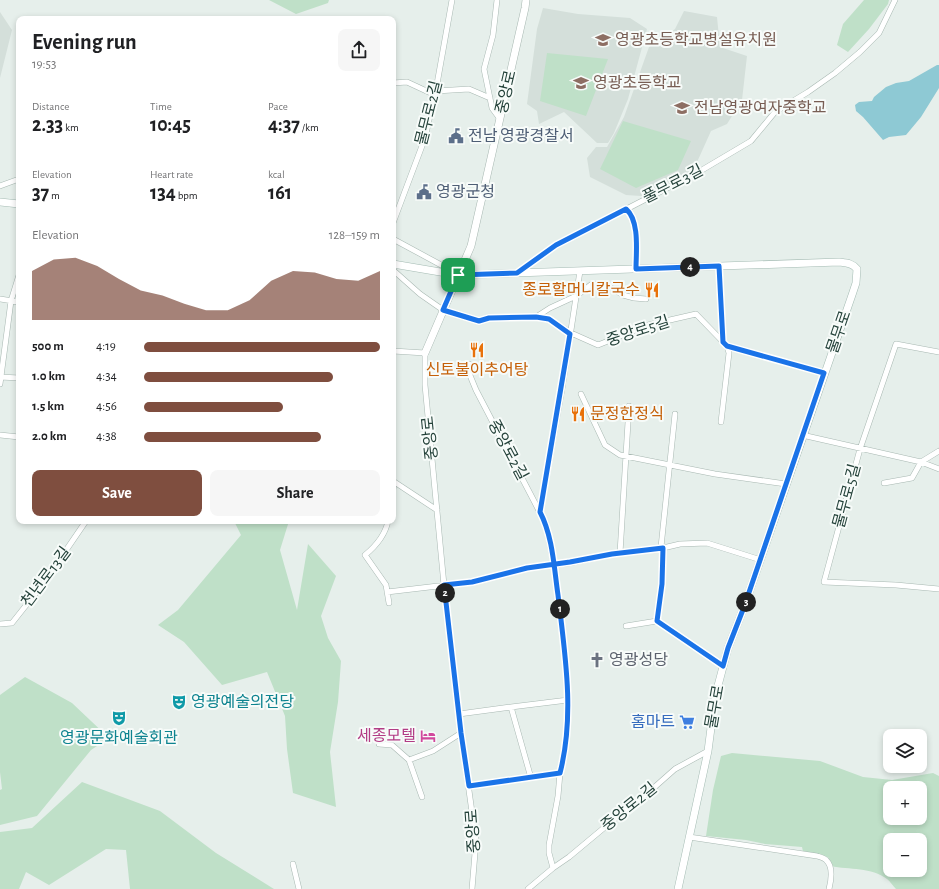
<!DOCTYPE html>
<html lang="en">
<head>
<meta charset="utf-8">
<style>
	body { margin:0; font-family:"Alegreya Sans","Noto Sans KR",sans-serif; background:#f6f6f6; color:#202124; height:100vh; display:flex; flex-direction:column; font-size:15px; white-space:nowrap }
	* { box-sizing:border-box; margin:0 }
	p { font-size:13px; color:#757577 }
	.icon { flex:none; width:22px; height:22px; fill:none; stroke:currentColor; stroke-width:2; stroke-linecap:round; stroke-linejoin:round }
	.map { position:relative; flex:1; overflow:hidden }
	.panel { position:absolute; left:16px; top:16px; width:380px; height:508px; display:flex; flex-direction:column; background:#fff; border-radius:8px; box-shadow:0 2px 6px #0003 }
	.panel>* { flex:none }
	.buttons { position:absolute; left:883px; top:729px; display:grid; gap:8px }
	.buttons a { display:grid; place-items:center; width:44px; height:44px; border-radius:8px; background:#fff; box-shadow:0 2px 6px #0003; font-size:20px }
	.pin { position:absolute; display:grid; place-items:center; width:34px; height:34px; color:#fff; margin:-17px; border-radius:8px; box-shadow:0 2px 6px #0006 }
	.km { position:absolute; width:20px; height:20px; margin:-10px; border-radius:50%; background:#222; color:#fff; font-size:11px; line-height:20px; text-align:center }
	.round { display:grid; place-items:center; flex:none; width:42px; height:42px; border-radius:8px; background:#f6f6f6 }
	.headline { display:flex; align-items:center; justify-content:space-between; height:68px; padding:0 16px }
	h1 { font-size:22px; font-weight:700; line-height:30px }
	.stats { display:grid; grid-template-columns:repeat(3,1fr); gap:6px; height:68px; padding:4px 16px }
	.stats div { display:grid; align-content:center }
	.stats b { font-size:20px; font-weight:700 }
	.stats small { font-size:11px; font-weight:400 }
	.stats p { font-size:11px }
	.chart { height:112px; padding:8px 16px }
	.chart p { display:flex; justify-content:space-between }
	.chart svg { width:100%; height:72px; margin-top:4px; fill:#7f4e3f; opacity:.7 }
	.primary-button { display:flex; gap:8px; margin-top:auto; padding:8px 16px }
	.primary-button a { flex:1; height:46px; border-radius:8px; background:#7f4e3f; color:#fff; font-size:16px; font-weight:700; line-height:46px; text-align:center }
	.primary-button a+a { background:#f6f6f6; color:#202124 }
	ul { padding:0 16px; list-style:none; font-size:13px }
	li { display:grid; grid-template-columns:64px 48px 1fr; align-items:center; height:30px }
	li i { height:10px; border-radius:5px; background:#7f4e3f }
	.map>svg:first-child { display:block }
</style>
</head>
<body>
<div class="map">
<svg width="939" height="889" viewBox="0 0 939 889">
	<rect width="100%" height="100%" fill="#e6efeb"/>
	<!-- built -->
	<path fill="#d4dfda" d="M543 8 578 14 630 18 647 29 628 99 614 133 608 143H597L564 112 539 124 537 111 527 104 537 29Z
		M684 11 717 17 720 47 747 56 742 100 727 124 711 131 693 171 641 196 626 195 590 177 587 158 596 147H607L624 117 649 47 675 29Z
		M0 12 12 30 0 78Z"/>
	<!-- green -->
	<path fill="#bfe0c8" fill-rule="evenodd" d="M269 0H329L328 3 296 14Z
		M864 0H889L888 4 869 29 848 52 837 45 843 24Z
		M547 53 608 59 586 116 540 101Z
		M623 121 691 141 678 170 636 188 600 169Z
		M234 521H289L280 550 297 610 308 544 336 576 321 616 328 638 341 661 338 702 330 752 336 807 293 793 287 749 285 716 267 672 222 685 184 642 158 625 178 610 241 535Z
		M25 677 72 703 109 738 91 750 37 816 0 825V790L2 789 0 772V695Z
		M732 753 820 761 863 777 892 780 933 773 939 776V889H896C893 886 890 881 887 879 872 867 849 870 831 866L828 857 804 856 802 847 765 844 746 840 706 836 713 790 721 756ZM890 788H920V818H890ZM890 840H920V870H890Z
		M82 782 160 811 216 853 274 889H130L126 850 106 849 49 885 26 872 19 889H0V832L32 828Z"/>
	<!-- water -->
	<path fill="#8ec9d4" d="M937 65H939V88L921 117 906 135 889 137 883 140 863 117 856 111 855 105 859 102 872 101 874 97 886 87 896 83 909 81Z"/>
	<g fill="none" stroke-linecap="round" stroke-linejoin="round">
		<!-- minor casing -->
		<g stroke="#a8b8b2" stroke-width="6">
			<path id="minor" d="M497 0 493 35 484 69 492 108 500 119
				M393 83 407 82 435 95
				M436 91 469 89 490 98
				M0 186 19 179
				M626 209C641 222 636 251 636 269
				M393 223 425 138 437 84 452 0
				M393 239 456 273
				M719 266 723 341
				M393 270 420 294 443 310 479 321 489 318 536 317 549 319 571 333 598 345 648 325 696 314 727 346 729 353 721 422
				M518 272 557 245 702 170 751 141 775 112 808 92 835 73 860 52 879 33 895 0
				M0 299 19 302
				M536 317 550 308 576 296 592 284 608 286 623 295 634 298 646 299
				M727 346 824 373
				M393 351 425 353V385L444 585 461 733 476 841 472 889
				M939 352 896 344 860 449 824 582 896 585 939 589
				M469 364V373L476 390 546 524 554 565 566 664 568 718 564 758 560 773 558 796 549 845V853L553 868
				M0 377 19 378
				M0 384 11 301 19 275
				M581 394 605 445 620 455 715 474 786 484
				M0 435 19 437
				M802 435 921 462 939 469
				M393 481 437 510
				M884 483 912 478 921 462 939 451
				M393 490 394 482
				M540 512 562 389 580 271
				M388 521C385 536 376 546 365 555L386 585 389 603
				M661 547 675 414
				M663 548 662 584 657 621 723 666
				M620 553 629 406
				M387 592 472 582 527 568 570 563 612 554 663 548 680 544 707 543 761 560
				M0 624 12 623 43 584 86 521
				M626 626 657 621
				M511 707 568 700
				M459 714 511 707 531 778
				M379 744 392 745 409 760 422 797
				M409 760 433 751 461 733
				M469 786 560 773
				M689 837 817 856C820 857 824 858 826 860 834 867 831 881 829 889
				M293 864 299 889
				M528 889 553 868 569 857 617 817 649 792 675 769 708 751"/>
		</g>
		<!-- tertiary casing -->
		<g stroke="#a8b8b2" stroke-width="8">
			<path id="tertiary" d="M425 353 471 246 525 8 526 0"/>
		</g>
		<!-- secondary casing -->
		<g stroke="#a4bbb3" stroke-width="8">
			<path id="secondary" d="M0 202 19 204
				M393 264 458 275 839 262C847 263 852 263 857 269L856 283 852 295 744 607 728 648 715 697 708 751 678 889"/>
		</g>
		<!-- minor -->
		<use href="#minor" stroke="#fff" stroke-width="5"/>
		<!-- tertiary -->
		<use href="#tertiary" stroke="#fff" stroke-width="7"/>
		<!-- secondary -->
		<use href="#secondary" stroke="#fff" stroke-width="7"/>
	</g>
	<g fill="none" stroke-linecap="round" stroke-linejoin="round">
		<!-- route casing -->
		<g stroke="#fff" stroke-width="8">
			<path id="route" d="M458 275 443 310 479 321 489 318 536 317 549 319 570 334 540 512C553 537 554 568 558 595 565 654 575 715 560 773L469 786 461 733 444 585 472 582 527 568 570 562 612 554 663 548 662 584 657 621 723 666 728 648 744 607 824 373 727 346 723 342 719 266 636 269C636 252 640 221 626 209L556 245 517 273 458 275"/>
		</g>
		<!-- route -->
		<use href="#route" stroke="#1a73e8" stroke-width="5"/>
	</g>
	<!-- icons -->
	<defs>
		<g id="school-bare" transform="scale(1.2)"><path d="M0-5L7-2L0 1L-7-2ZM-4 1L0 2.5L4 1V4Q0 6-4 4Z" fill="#8d6e63" stroke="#f7fbf9" stroke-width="2.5" paint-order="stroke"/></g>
		<g id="civic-bare" transform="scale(1.2)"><path d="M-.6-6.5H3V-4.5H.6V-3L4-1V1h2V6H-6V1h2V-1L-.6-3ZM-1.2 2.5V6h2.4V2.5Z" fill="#5c6f8a" stroke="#f7fbf9" stroke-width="2.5" paint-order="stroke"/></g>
		<g id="restaurant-bare" transform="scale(1.2)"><path d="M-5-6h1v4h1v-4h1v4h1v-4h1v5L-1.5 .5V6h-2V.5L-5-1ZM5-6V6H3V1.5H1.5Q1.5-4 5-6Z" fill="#e8710a" stroke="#f7fbf9" stroke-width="2.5" paint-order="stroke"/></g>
		<g id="church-bare" transform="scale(1.2)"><path d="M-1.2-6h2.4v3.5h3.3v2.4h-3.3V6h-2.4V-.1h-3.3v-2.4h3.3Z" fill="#6b7280" stroke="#f7fbf9" stroke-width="2.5" paint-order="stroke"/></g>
		<g id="theatre-bare" transform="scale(1.2)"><path d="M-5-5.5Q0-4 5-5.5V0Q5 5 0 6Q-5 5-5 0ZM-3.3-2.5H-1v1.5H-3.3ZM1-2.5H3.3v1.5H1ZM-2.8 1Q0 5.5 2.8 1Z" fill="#0f9aa8" stroke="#f7fbf9" stroke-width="2.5" paint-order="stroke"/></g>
		<g id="supermarket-bare" transform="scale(1.2)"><path d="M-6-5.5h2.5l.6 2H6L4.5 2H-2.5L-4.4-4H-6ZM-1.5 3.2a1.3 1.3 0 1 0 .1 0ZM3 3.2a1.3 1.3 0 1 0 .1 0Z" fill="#3f7fe0" stroke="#f7fbf9" stroke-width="2.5" paint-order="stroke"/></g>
		<g id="hotel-bare" transform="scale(1.2)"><path d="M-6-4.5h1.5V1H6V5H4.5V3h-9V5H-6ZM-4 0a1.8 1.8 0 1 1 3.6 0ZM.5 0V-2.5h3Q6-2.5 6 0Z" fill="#d1479c" stroke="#f7fbf9" stroke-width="2.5" paint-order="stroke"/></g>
	</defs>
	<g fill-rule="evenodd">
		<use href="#school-bare" x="603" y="40"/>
		<use href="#school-bare" x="581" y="83"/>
		<use href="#school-bare" x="682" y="108"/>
		<use href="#civic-bare" x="456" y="136"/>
		<use href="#civic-bare" x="424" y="192"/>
		<use href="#restaurant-bare" x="652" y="290"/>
		<use href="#restaurant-bare" x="477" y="350"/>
		<use href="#restaurant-bare" x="578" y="414"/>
		<use href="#church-bare" x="597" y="660"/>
		<use href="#theatre-bare" x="179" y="702"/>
		<use href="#theatre-bare" x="119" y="718"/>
		<use href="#supermarket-bare" x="687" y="722"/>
		<use href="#hotel-bare" x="428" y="736"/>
	</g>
	<g text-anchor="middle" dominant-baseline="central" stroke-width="4" stroke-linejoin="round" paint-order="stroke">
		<!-- education labels -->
		<g font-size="16" fill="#785e54" stroke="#f7fbf9" text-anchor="start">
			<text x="615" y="40">영광초등학교병설유치원</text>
			<text x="593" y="83">영광초등학교</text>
			<text x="694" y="108">전남영광여자중학교</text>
		</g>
		<!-- street labels -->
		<g font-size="16" fill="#24423a" stroke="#f7fbf9">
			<text transform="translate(506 92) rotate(-77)">중앙로</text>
			<text transform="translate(429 113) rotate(-76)">물무로2길</text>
			<text transform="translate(673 184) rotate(-27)">풀무로3길</text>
			<text transform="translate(638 331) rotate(-18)">중앙로5길</text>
			<text transform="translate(839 332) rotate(-71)">물무로</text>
			<text transform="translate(430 438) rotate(-96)">중앙로</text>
			<text transform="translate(508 450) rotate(62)">중앙로2길</text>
			<text transform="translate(847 496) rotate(-75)">물무로5길</text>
			<text transform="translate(46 577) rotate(-53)">천년로13길</text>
			<text transform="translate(715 707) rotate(-80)">물무로</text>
			<text transform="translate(629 807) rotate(-39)">중앙로2길</text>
			<text transform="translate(473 831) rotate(-94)">중앙로</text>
		</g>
		<!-- service labels -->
		<g font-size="16" fill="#4e5e75" stroke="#f7fbf9" text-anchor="start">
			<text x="468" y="136">전남 영광경찰서</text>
			<text x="436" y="192">영광군청</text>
		</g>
		<!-- food labels -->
		<g font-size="16" fill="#c56008" stroke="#f7fbf9" text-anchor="end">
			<text x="640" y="290">종로할머니칼국수</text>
			<text x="477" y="370" text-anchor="middle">신토불이추어탕</text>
			<text x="590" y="414" text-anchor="start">문정한정식</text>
		</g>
		<!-- worship labels -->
		<g font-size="16" fill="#5b616d" stroke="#f7fbf9" text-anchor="start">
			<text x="609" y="660">영광성당</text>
		</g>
		<!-- culture labels -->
		<g font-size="16" fill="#0d838f" stroke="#f7fbf9" text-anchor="start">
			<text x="191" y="702">영광예술의전당</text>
			<text x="119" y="738" text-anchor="middle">영광문화예술회관</text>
		</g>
		<!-- shop labels -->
		<g font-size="16" fill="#366cbe" stroke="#f7fbf9" text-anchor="end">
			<text x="675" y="722">홈마트</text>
		</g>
		<!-- hotel labels -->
		<g font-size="16" fill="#b23c85" stroke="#f7fbf9" text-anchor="end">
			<text x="416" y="736">세종모텔</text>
		</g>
	</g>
</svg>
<div class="buttons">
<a><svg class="icon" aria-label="layers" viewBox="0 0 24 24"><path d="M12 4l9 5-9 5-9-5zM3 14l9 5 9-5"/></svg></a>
<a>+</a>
<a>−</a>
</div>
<div class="pin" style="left:458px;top:275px;background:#1e9e55"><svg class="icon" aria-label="arrive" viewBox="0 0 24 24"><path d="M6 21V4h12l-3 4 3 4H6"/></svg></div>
<b class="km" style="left:560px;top:609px">1</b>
<b class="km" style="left:445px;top:593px">2</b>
<b class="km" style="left:746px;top:602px">3</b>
<b class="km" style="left:690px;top:267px">4</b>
<section class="panel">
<div class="headline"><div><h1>Evening run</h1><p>19:53</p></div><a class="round"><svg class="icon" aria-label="share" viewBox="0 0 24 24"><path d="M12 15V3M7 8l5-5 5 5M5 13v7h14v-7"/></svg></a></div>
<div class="stats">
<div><p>Distance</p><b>2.33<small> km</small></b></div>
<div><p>Time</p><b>10:45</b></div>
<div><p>Pace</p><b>4:37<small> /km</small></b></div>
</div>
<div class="stats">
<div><p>Elevation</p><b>37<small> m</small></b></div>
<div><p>Heart rate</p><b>134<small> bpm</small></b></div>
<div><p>kcal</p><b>161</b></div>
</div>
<div class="chart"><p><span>Elevation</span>128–159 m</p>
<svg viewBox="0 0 160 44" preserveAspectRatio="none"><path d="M0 44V14L10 7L20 6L30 11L40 19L50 26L60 29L70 34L80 38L90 38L100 32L110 20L120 14L130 15L140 19L150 20L160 14V44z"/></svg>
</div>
<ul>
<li><b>500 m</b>4:19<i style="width:100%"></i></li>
<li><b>1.0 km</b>4:34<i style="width:80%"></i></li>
<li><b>1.5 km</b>4:56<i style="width:59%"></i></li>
<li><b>2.0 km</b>4:38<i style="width:75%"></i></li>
</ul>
<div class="primary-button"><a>Save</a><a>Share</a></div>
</section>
</div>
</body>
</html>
